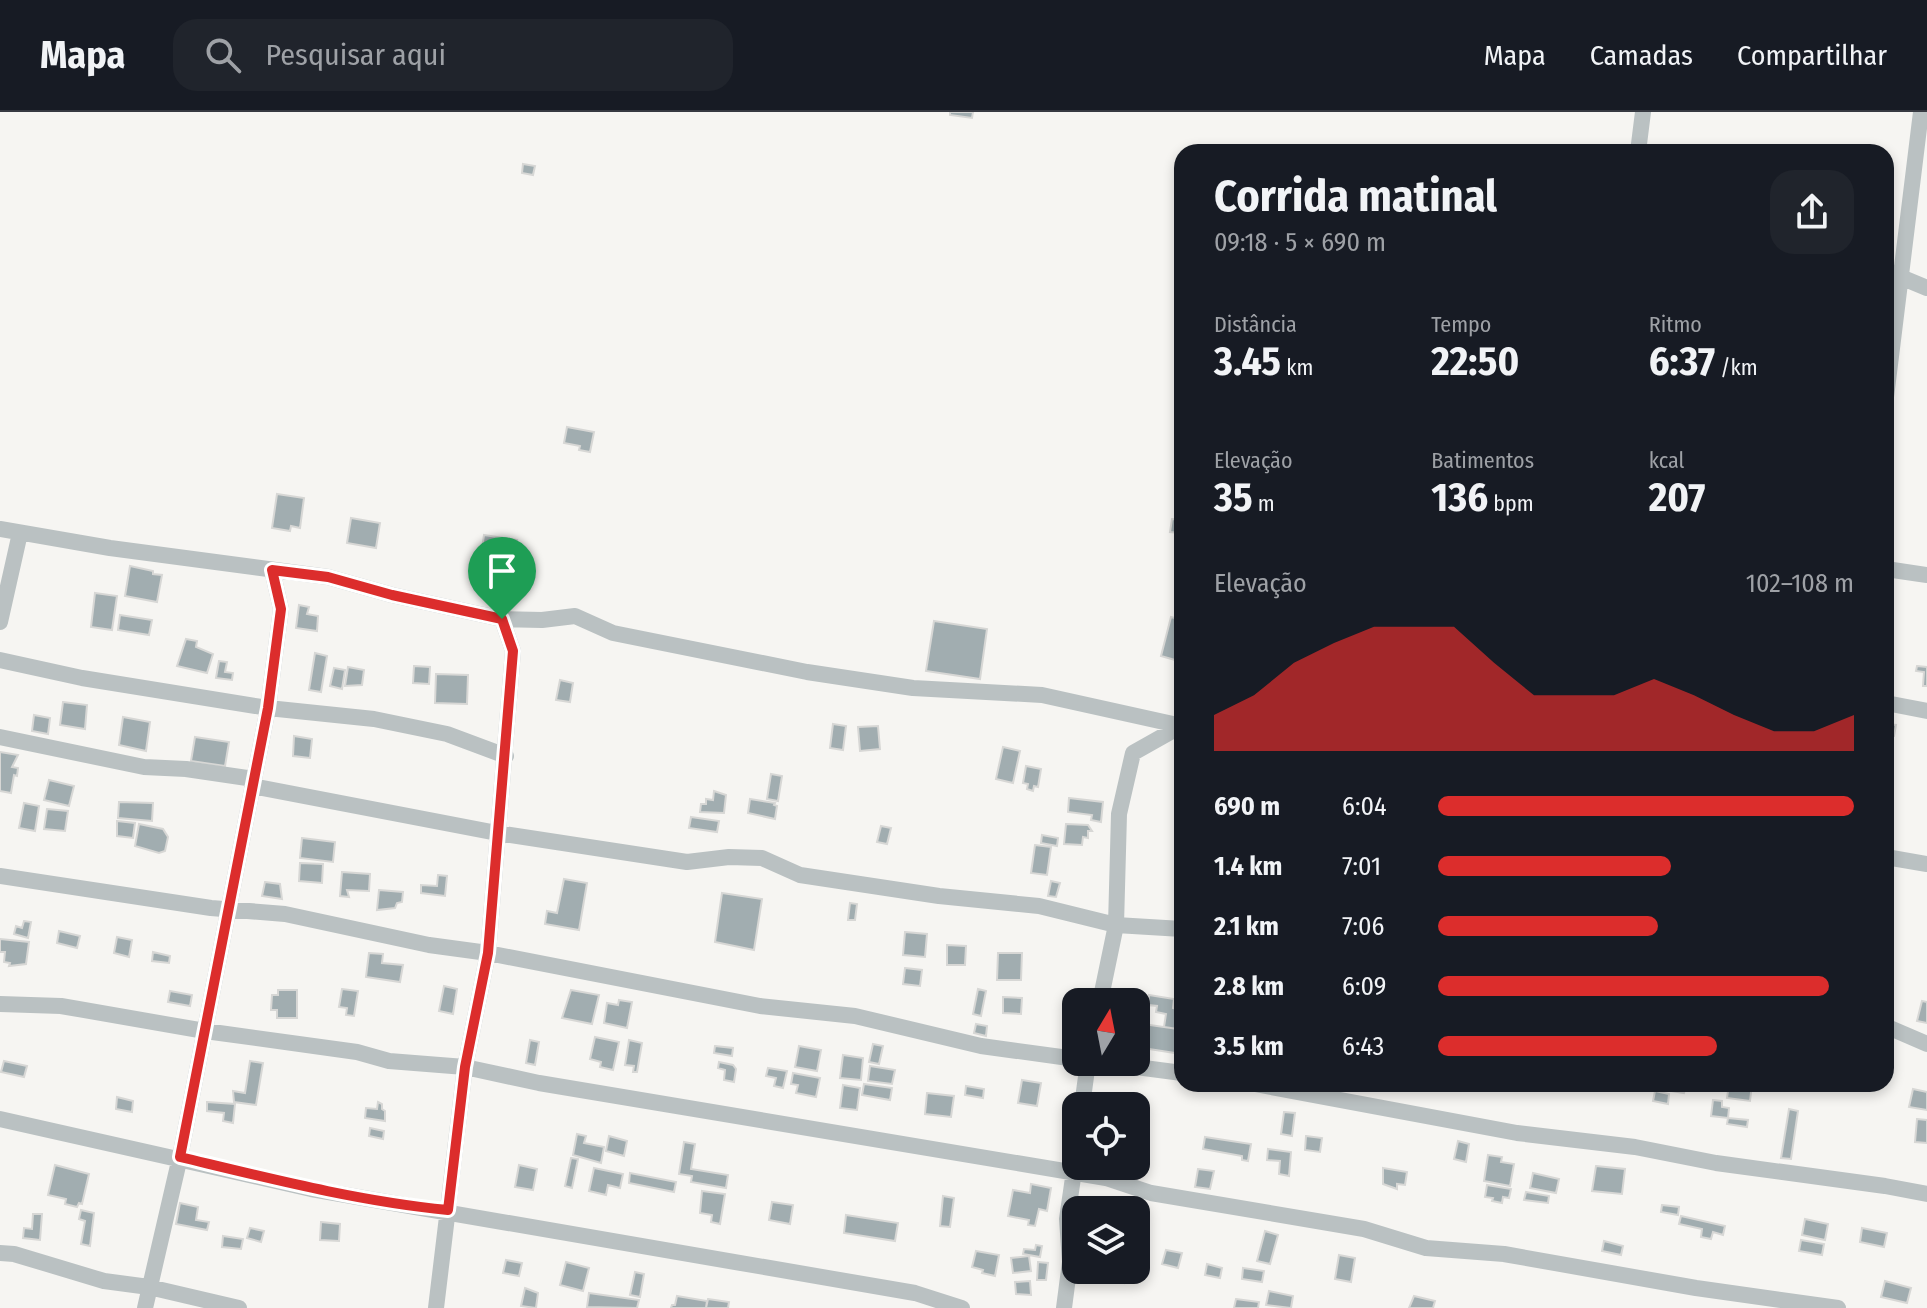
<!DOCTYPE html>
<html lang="pt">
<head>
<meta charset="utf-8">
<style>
	body { margin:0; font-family:"Fira Sans Condensed",sans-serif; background:#20242c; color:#f1f3f6; height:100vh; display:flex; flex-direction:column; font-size:30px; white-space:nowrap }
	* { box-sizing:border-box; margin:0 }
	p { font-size:26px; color:#9ea1a6 }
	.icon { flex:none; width:44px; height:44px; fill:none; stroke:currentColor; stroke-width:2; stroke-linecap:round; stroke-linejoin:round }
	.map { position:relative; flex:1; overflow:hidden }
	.sheet { position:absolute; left:1174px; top:32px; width:720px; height:948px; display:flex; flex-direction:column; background:#171b24; border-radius:24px; box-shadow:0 4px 12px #0003 }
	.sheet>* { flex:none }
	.needle { width:52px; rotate:10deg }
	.buttons { position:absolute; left:1062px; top:876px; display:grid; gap:16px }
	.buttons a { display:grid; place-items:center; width:88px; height:88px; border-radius:16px; background:#171b24; box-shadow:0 4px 12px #0003; font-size:40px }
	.pin { position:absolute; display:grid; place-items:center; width:68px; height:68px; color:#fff; margin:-82px -34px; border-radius:50% 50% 50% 0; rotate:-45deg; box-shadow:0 0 8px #0007 }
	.pin .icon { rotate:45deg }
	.round { display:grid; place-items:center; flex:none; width:84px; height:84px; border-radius:24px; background:#20242c }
	.overview { display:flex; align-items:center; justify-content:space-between; height:136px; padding:0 40px }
	h1 { font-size:44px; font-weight:700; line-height:60px }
	.metrics { display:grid; grid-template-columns:repeat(3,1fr); gap:12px; height:136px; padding:8px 40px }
	.metrics div { display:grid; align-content:center }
	.metrics b { font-size:40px; font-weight:700 }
	.metrics small { font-size:22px; font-weight:400 }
	.metrics p { font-size:22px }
	.chart { height:224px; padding:16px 40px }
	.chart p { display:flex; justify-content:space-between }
	.chart svg { width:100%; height:144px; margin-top:8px; fill:#dc2d2c; opacity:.7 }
	ul { padding:0 40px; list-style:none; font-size:26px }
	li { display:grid; grid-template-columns:128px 96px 1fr; align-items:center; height:60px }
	li i { height:20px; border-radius:10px; background:#dc2d2c }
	header { display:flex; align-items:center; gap:48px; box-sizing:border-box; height:112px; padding:0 40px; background:#171b24; border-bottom:2px solid #363941 }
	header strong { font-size:38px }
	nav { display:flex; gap:44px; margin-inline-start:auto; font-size:28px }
	.search { width:560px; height:72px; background:#20242c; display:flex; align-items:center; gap:20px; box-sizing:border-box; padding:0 28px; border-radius:24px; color:#9ea1a6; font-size:30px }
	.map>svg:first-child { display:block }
</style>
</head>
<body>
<header>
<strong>Mapa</strong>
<div class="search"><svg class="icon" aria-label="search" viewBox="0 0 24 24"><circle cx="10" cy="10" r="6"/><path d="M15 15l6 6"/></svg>Pesquisar aqui</div>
<nav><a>Mapa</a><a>Camadas</a><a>Compartilhar</a></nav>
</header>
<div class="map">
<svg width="1927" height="1196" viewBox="0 0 1927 1196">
	<rect width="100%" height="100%" fill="#f6f5f2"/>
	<!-- building -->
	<path fill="#a1adb0" stroke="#d7d7d5" stroke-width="2" d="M950 0H973L972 6 950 3Z
		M523 52 535 54 533 63 522 61Z
		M567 315 594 320 590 340 579 338 580 334 564 331Z
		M277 382 304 386 300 416 291 414 290 419 272 416Z
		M351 406 380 411 376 436 347 431Z
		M1172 407 1181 408 1179 421 1170 420Z
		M484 423 517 428 512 456 480 450Z
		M130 454 153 459V462L162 463 157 490 125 484Z
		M95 481 117 484 112 518 91 515Z
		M299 493 309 495 307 502 318 504 317 519 296 516Z
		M120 503 152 508 149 523 118 518Z
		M1171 505 1182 508V550L1161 544Z
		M934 509 987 517 980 567 926 559Z
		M186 527 197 529 196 535 213 542 207 561 177 554Z
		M315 541 327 544 321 580 309 578Z
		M219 549 227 550 225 560 233 561 232 568 216 566Z
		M414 554 430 555 429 572 413 571Z
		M1917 554 1927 555V574H1923L1924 560 1916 559Z
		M348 555 364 558 362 573 345 574Z
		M334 556 345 558 342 577 330 574Z
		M436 562 468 563 467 592 435 591Z
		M560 568 573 571 570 590 556 588Z
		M63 590 87 593 85 617 60 613Z
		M34 603 50 606 48 622 32 619Z
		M123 605 150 610 146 639 119 633Z
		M833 612 846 614 843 638 830 636Z
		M1886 612 1896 613 1894 624 1886 623Z
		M878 614 880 637 860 639 858 615Z
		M294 624 312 627 310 646 293 644Z
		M195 625 229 630 225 654 191 649Z
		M1003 635 1020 639 1013 671 996 667Z
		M0 640 18 643 12 655 18 656 17 664 14 663 11 681 0 679Z
		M1026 654 1041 657 1038 675 1034 674 1033 679 1027 677 1028 672 1023 671Z
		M771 662 782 664 778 689 767 687Z
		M49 668 74 674 69 694 44 688Z
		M714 679 726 683 724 701 700 700 701 692H706V687L713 688Z
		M1069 686 1103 690 1101 710 1091 708 1092 703 1068 700Z
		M750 687 775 691 774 693 777 694 775 707 748 701Z
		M119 690 153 691 152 709 118 706Z
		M24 691 39 694 35 719 19 716Z
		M47 697 68 699 65 719 44 717Z
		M691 705 719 709 717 720 689 716Z
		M117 709 135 711 133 726 117 724Z
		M139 712 163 717 168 725 165 739 159 741 135 734Z
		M1066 712 1088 713 1092 719H1088V726L1083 725 1082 733 1064 732Z
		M881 714 891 716 887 732 877 730Z
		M1042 723 1058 726 1057 734 1041 731Z
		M302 726 335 730 333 750 300 746Z
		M1035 733 1051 735 1047 763 1031 761Z
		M300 751 323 752 322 771 299 769Z
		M342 760 370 762 369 779 347 778 349 785 340 784Z
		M438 763 447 764 445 784 421 781V773L437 774Z
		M564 767 587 771 579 818 545 812 547 799 557 801Z
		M1051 769 1060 771 1056 785 1048 784Z
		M265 770 280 772 282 787 262 784Z
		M379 778 403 780 402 790 397 791 395 796 377 798Z
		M722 781 762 787 754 838 715 830Z
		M850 791 857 792 855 808H848Z
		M24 809 31 810 28 826 14 822 16 814 22 816Z
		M59 819 80 824 77 836 57 831Z
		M905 820 927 822 925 845 903 843Z
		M117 825 132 828 129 845 114 841Z
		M0 827 29 830 26 852 9 854 10 851 4 850 5 840H0Z
		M947 833 966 834 965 853H947Z
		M153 840 170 844 169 851 152 849Z
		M369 841 383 842 382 851 403 853 400 870 366 865Z
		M998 841H1022L1021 868H997Z
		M905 856 922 858 920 874 903 872Z
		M444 874 457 877 453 902 439 899Z
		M342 877 358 879 354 904 346 903 347 896 339 895Z
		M978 877 986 879 981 904 973 902Z
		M278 878H297V906H277V898H271L272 883H278Z
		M571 878 599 883 592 912 562 906Z
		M170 879 192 883 190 894 168 890Z
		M1149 883 1174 887 1173 896 1181 898 1178 917 1164 915 1166 902 1156 900 1157 894 1148 893Z
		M1003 885 1022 886 1021 902 1003 901Z
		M619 888 632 890 627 916 604 911 607 891 618 893Z
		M1922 889 1927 890V911L1917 909Z
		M1136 911 1178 917 1175 941 1136 935Z
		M976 912 987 914 986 924 974 921Z
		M595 925 619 930 613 958 600 955 601 950 590 947Z
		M530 928 539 930 535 953 526 951Z
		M629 928 642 931 637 960H633L634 954 625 953Z
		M873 932 883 934 879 952 869 950Z
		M715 934 733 936 732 944 714 941Z
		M799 934 821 938 817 959 795 955Z
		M843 943 863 946 861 968 840 966Z
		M4 949 27 954 24 965 1 960Z
		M250 949 263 951 256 993 234 990 233 979 245 981Z
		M719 950 733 953 736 957 734 970 724 968 725 958 718 956Z
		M870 954 895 958 892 972 868 969Z
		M768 956 787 959 783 976 774 974 776 966 766 964Z
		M793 961 820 966 816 985 796 981 798 973 791 972Z
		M1022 968 1041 971 1037 994 1018 991Z
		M864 972 892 976 890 988 862 983Z
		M1666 972H1686L1684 981 1665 978Z
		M1729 972H1752L1750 989 1727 986Z
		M843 973 860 976 857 998 840 996Z
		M966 974 984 977 983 986 965 983Z
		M1913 977 1927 980V998L1909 995Z
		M1655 979 1669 982 1668 992 1653 989Z
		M927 981 954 984 951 1005 925 1002Z
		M117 985 133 989 132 1000 116 997Z
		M1713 988 1722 989V995L1729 996 1728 1006 1711 1004Z
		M207 990 235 992 233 1011 223 1009 224 1001 207 999Z
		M378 990 382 992V997L385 999V1009L365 1006 366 996 377 997Z
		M1789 997 1798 999 1791 1047 1781 1046Z
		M1284 1000 1295 1001 1292 1024 1281 1022Z
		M1728 1006 1748 1008 1747 1015 1727 1012Z
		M1917 1007 1927 1008V1031L1915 1030Z
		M370 1016 384 1019 383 1027 369 1024Z
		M577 1022 586 1024 584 1031 604 1035 601 1051 573 1043Z
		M609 1024 627 1029 624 1044 606 1039Z
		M1306 1024 1322 1026 1320 1040 1305 1038Z
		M1205 1025 1251 1032 1248 1049 1242 1048V1044L1203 1037Z
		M1458 1029 1469 1032 1466 1050 1454 1047Z
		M684 1030 695 1032 691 1057 728 1063 726 1076 691 1070 692 1064 679 1062Z
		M1268 1037 1291 1040 1289 1064 1279 1062 1280 1049 1267 1048Z
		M1488 1043 1502 1045 1501 1050 1514 1052 1510 1074 1484 1069Z
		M571 1046 578 1047 572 1076 565 1074Z
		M55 1053 89 1062 82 1092 79 1091 77 1095 65 1092 66 1087 48 1083Z
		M519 1053 537 1057 533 1078 515 1075Z
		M1596 1054 1625 1057 1622 1082 1592 1079Z
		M594 1056 623 1062 620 1076 608 1073 606 1083 589 1079Z
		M1383 1056 1407 1060 1405 1073 1397 1072V1077L1383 1072Z
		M1198 1057 1214 1059 1210 1077 1195 1075Z
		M630 1061 676 1070 674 1080 629 1071Z
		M1533 1061 1559 1067 1556 1081 1530 1076Z
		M1031 1072 1051 1076 1047 1099 1039 1097 1035 1114 1028 1113 1029 1108 1008 1104 1013 1078 1030 1081Z
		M1487 1073 1511 1077 1509 1086 1503 1085 1502 1091 1492 1089 1493 1086 1485 1085Z
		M702 1079 725 1082 720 1112 711 1110 712 1103 700 1101Z
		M1526 1080 1549 1084 1548 1091 1524 1088Z
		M943 1084 954 1086 950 1115 940 1114Z
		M772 1090 793 1093 790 1112 769 1108Z
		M180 1091 198 1095 196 1108 209 1110 207 1118 176 1112Z
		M1662 1093 1679 1095 1678 1103 1661 1100Z
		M81 1098 94 1101 90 1134 81 1132 85 1109 79 1107Z
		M33 1102H42L40 1128 23 1126 24 1116 32 1117Z
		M846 1103 898 1111 895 1129 844 1121Z
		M1681 1104 1725 1114 1723 1123 1713 1120 1711 1127 1701 1125 1702 1117 1679 1112Z
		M1805 1107 1828 1112 1825 1128 1802 1123Z
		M321 1110 340 1112 339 1129 320 1128Z
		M250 1116 264 1119 261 1130 247 1126Z
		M1862 1116 1887 1121 1884 1135 1860 1130Z
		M1265 1119 1278 1123 1270 1152 1257 1149Z
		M223 1124 243 1127 241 1137 222 1135Z
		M1801 1128 1824 1132 1822 1143 1799 1139Z
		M1604 1129 1623 1134 1621 1143 1602 1139Z
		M1036 1133 1042 1134 1040 1145 1023 1142 1024 1137 1035 1138Z
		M1166 1138 1182 1141 1178 1156 1162 1152Z
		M976 1139 999 1143 995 1164 982 1161 983 1158 972 1155Z
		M1339 1143 1355 1146 1351 1170 1335 1167Z
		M1029 1144 1031 1159 1013 1161 1011 1146Z
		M506 1148 522 1151 519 1164 503 1161Z
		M566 1150 589 1156 583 1179 560 1173Z
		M1038 1150 1048 1151 1046 1168H1037Z
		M1207 1152 1222 1156 1220 1166 1205 1163Z
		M1243 1156 1264 1159 1262 1170 1242 1167Z
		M1117 1158H1126L1124 1171 1115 1169Z
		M635 1160 644 1162 640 1185 630 1183Z
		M1030 1169 1031 1183 1016 1182 1015 1170Z
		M1885 1169 1911 1176 1907 1191 1881 1185Z
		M525 1176 538 1181 536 1196 521 1194Z
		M1269 1179 1293 1184 1291 1196 1266 1193Z
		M589 1181 639 1188 637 1196 587 1195Z
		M677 1184 707 1189 706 1196H671L672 1193H675Z
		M1414 1184 1435 1189 1433 1196H1409Z
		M708 1187 729 1190 728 1196H706Z
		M1236 1187 1259 1190 1258 1196H1234Z"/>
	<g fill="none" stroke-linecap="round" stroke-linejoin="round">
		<!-- minor -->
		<path stroke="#bac1c2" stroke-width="16" d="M1638 40 1643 0
			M1886 159 1927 176
			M1886 285 1921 0
			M0 417 110 436 328 465 392 483 502 507 542 508 575 504 613 521 807 560 913 576 1042 583 1182 614
			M1886 457 1927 463
			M0 510 20 421
			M0 548 82 566 268 596 374 607 447 622 506 644
			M1886 591 1927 599
			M0 625 144 655 186 657 254 667
			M252 674 497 721 687 750 729 745 762 746 800 763 939 784 1039 794 1116 813 1182 817
			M1886 745 1927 752
			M0 764 211 796 285 802 429 833 488 841 760 894 855 904 981 934 1076 947
			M1100 890 1116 813 1119 702 1133 641 1181 614
			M0 892 61 894 205 919 357 940 389 949 465 955 539 971 1106 1066 1151 1081 1364 1117 1426 1136 1504 1142 1696 1176 1838 1196
			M1886 916H1890L1927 932
			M1098 950 1182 961
			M1255 972 1517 1021 1635 1035 1716 1051 1885 1074 1927 1082
			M1082 994 1088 950
			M0 1007 311 1077 915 1181 962 1196
			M0 1141 14 1142 104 1169 149 1175 239 1196
			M145 1196 180 1045 268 596 281 497 272 458
			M436 1196 465 955 488 841 513 539 502 507
			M1064 1196 1070 1150 1067 1107 1076 1045"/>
	</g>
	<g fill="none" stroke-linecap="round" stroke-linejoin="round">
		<!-- route casing -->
		<g stroke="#fff" stroke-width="16">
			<path id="route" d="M272 458 328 465 392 483 502 507 513 539 488 841 465 955 448 1098C357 1089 268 1066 180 1045L268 596 281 497Z"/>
		</g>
		<!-- route -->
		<use href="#route" stroke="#dc2d2c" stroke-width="10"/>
	</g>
</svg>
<div class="buttons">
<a><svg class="needle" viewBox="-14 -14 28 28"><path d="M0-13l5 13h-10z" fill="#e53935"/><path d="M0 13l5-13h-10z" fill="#9ea1a6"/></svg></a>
<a><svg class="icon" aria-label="locate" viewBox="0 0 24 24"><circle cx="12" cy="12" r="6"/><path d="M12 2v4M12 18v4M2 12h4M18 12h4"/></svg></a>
<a><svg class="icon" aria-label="layers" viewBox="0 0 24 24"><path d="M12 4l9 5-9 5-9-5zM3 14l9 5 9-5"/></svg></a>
</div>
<div class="pin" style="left:502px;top:507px;background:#1e9e55"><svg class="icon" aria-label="arrive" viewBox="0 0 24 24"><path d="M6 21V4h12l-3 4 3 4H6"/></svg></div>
<section class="sheet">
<div class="overview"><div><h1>Corrida matinal</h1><p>09:18 · 5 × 690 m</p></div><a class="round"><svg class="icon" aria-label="share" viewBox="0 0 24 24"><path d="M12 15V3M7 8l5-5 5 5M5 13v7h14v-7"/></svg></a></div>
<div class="metrics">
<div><p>Distância</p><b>3.45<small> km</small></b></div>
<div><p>Tempo</p><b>22:50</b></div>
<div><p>Ritmo</p><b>6:37<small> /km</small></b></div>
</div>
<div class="metrics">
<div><p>Elevação</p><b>35<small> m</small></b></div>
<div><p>Batimentos</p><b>136<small> bpm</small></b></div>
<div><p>kcal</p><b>207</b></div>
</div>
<div class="chart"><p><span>Elevação</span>102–108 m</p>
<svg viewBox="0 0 160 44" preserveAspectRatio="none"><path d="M0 44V33L10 27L20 17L30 11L40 6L50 6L60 6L70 17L80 27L90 27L100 27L110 22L120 27L130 33L140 38L150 38L160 33V44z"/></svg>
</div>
<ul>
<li><b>690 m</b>6:04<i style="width:100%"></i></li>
<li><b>1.4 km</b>7:01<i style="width:56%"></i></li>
<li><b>2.1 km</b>7:06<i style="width:53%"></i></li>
<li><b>2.8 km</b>6:09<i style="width:94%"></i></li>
<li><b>3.5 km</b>6:43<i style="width:67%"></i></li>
</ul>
</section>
</div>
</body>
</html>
